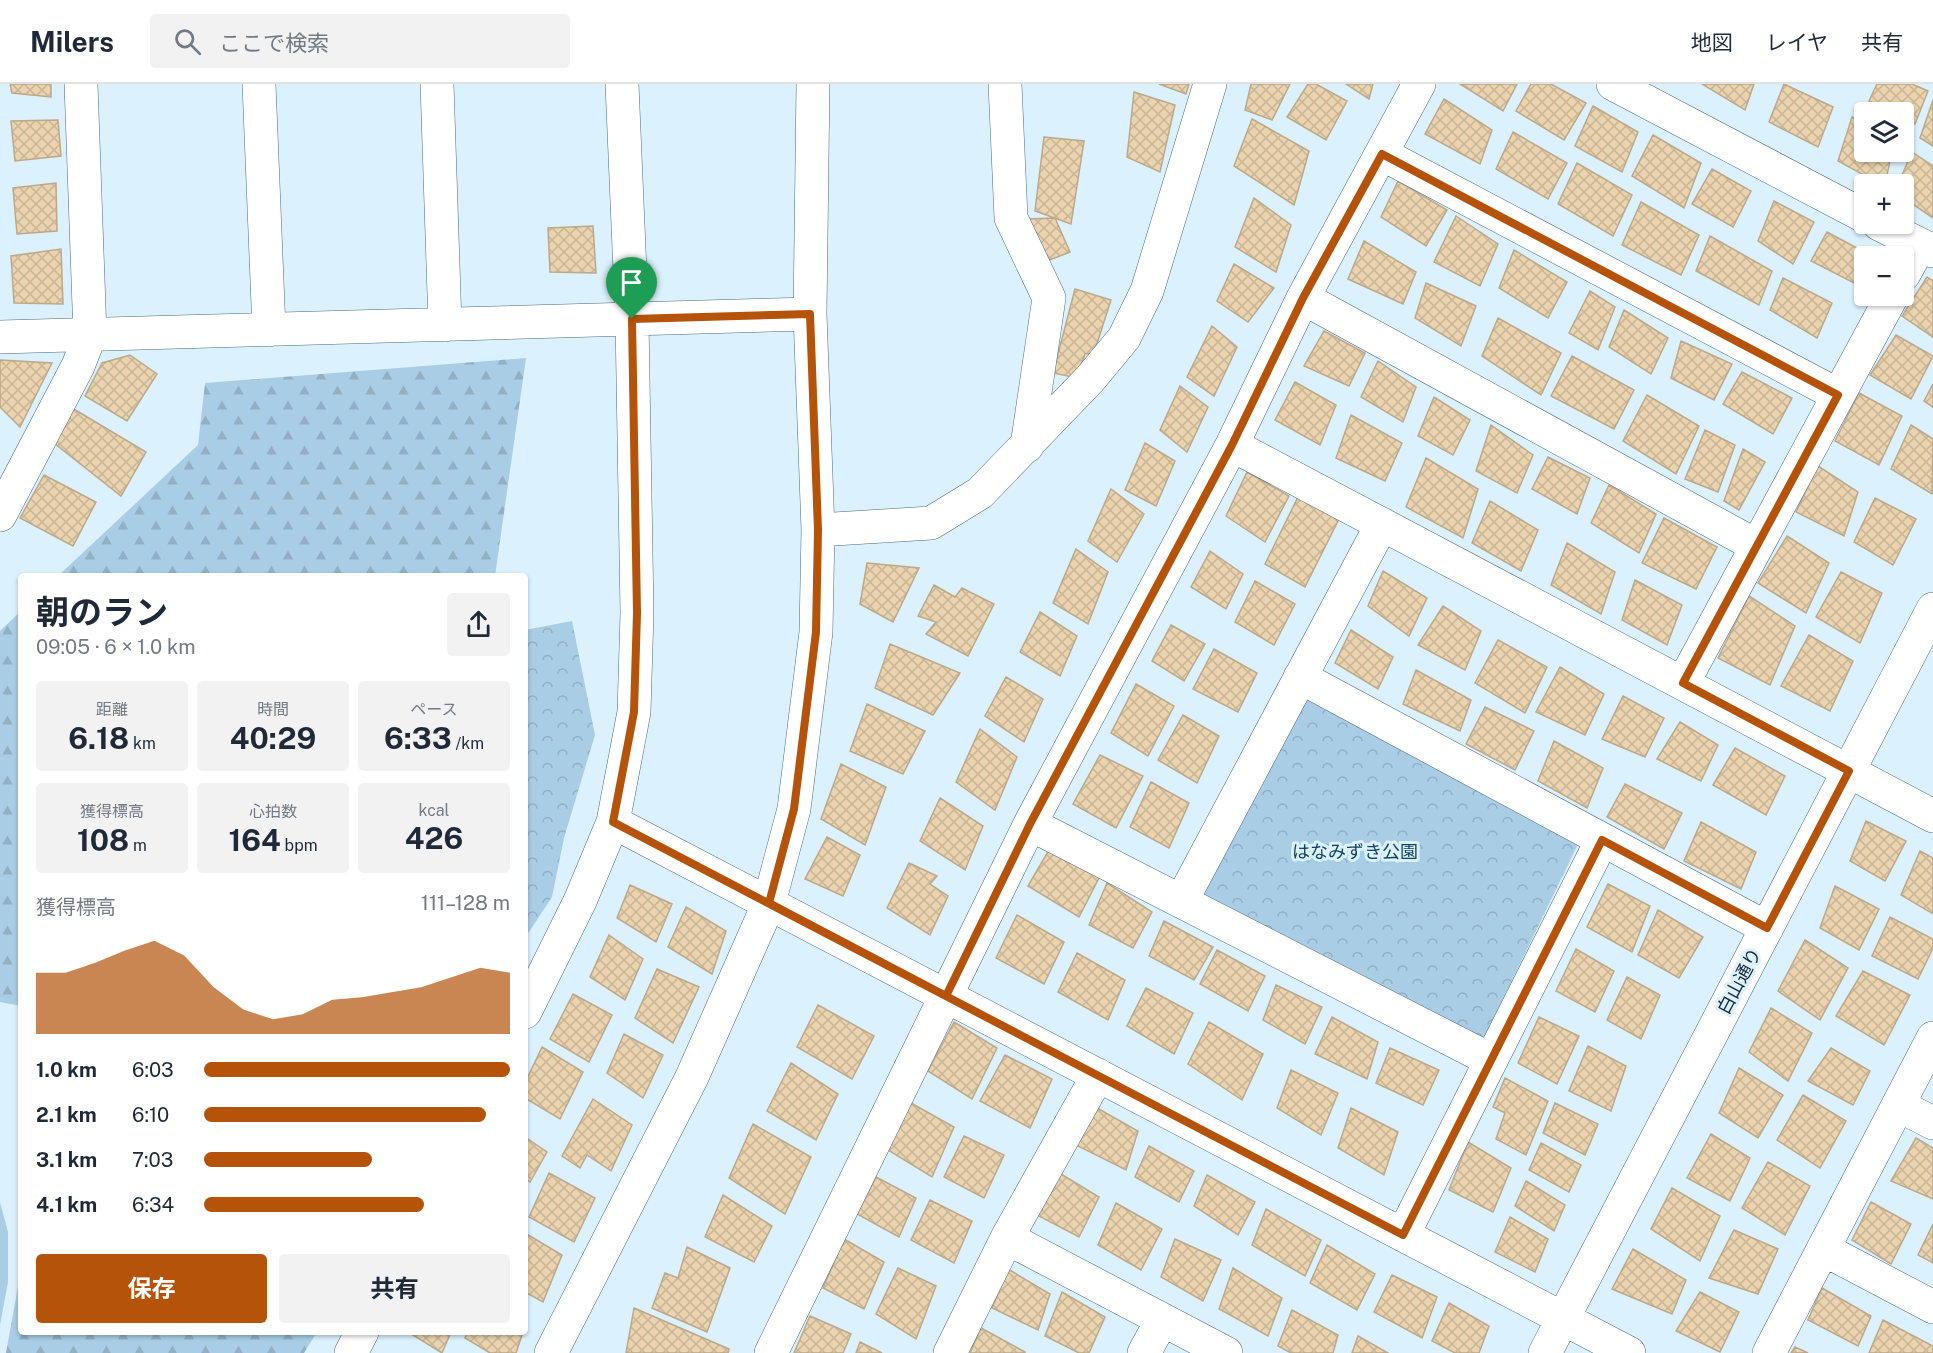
<!DOCTYPE html>
<html lang="ja">
<head>
<meta charset="utf-8">
<style>
	body { margin:0; font-family:"Public Sans","Noto Sans JP",sans-serif; background:#f2f2f3; color:#1f2937; height:100vh; display:flex; flex-direction:column; font-size:22px; white-space:nowrap }
	* { box-sizing:border-box; margin:0 }
	p { font-size:20px; color:#747a83 }
	.icon { flex:none; width:33px; height:33px; fill:none; stroke:currentColor; stroke-width:2; stroke-linecap:round; stroke-linejoin:round }
	.map { position:relative; flex:1; overflow:hidden }
	.sheet { position:absolute; left:18px; top:489px; width:510px; height:762px; display:flex; flex-direction:column; background:#fff; border-radius:6px; box-shadow:0 2px 4px #0004 }
	.sheet>* { flex:none }
	.controls { position:absolute; left:1854px; top:18px; display:grid; gap:12px }
	.controls a { display:grid; place-items:center; width:60px; height:60px; border-radius:6px; background:#fff; box-shadow:0 2px 4px #0004; font-size:30px }
	.pin { position:absolute; display:grid; place-items:center; width:51px; height:51px; color:#fff; margin:-62px -26px; border-radius:50% 50% 50% 0; rotate:-45deg; box-shadow:0 0 6px #0007 }
	.pin .icon { rotate:45deg }
	.round { display:grid; place-items:center; flex:none; width:63px; height:63px; border-radius:6px; background:#f2f2f3 }
	.overview { display:flex; align-items:center; justify-content:space-between; height:102px; padding:0 18px }
	h1 { font-size:33px; font-weight:700; line-height:45px }
	.stats { display:grid; grid-template-columns:repeat(3,1fr); gap:9px; height:102px; padding:6px 18px }
	.stats div { display:grid; align-content:center; border-radius:6px; background:#f2f2f3; text-align:center }
	.stats b { font-size:30px; font-weight:700 }
	.stats small { font-size:16px; font-weight:400 }
	.stats p { font-size:16px }
	.chart { height:168px; padding:12px 18px }
	.chart p { display:flex; justify-content:space-between }
	.chart svg { width:100%; height:108px; margin-top:6px; fill:#b45309; opacity:.7 }
	.cta { display:flex; gap:12px; margin-top:auto; padding:12px 18px }
	.cta a { flex:1; height:69px; border-radius:6px; background:#b45309; color:#fff; font-size:24px; font-weight:700; line-height:69px; text-align:center }
	.cta a+a { background:#f2f2f3; color:#1f2937 }
	ul { padding:0 18px; list-style:none; font-size:20px }
	li { display:grid; grid-template-columns:96px 72px 1fr; align-items:center; height:45px }
	li i { height:15px; border-radius:8px; background:#b45309 }
	header { display:flex; align-items:center; gap:36px; box-sizing:border-box; height:84px; padding:0 30px; background:#fff; border-bottom:2px solid #e0e1e3 }
	header strong { font-size:28px }
	nav { display:flex; gap:33px; margin-inline-start:auto; font-size:21px }
	.search { width:420px; height:54px; background:#f2f2f3; display:flex; align-items:center; gap:15px; box-sizing:border-box; padding:0 21px; border-radius:6px; color:#747a83; font-size:22px }
	.map>svg:first-child { display:block }
</style>
</head>
<body>
<header>
<strong>Milers</strong>
<div class="search"><svg class="icon" aria-label="search" viewBox="0 0 24 24"><circle cx="10" cy="10" r="6"/><path d="M15 15l6 6"/></svg>ここで検索</div>
<nav><a>地図</a><a>レイヤ</a><a>共有</a></nav>
</header>
<div class="map">
<svg width="1933" height="1269" viewBox="0 0 1933 1269">
	<defs>
		<pattern id="forest-firs" width="22" height="20" patternUnits="userSpaceOnUse" patternTransform="scale(1.5)"><rect width="22" height="20" fill="#a9cde4"/><path d="M5 1l3.5 6h-7zM16 11l3.5 6h-7z" fill="#91b0c4"/></pattern>
		<pattern id="park-crowns" width="20" height="18" patternUnits="userSpaceOnUse" patternTransform="scale(1.5)"><rect width="20" height="18" fill="#a9cde4"/><path d="M2 6a3 3 0 1 1 6 0M12 15a3 3 0 1 1 6 0" fill="none" stroke="#91b0c4"/></pattern>
		<pattern id="building-cross-hatch" width="8" height="8" patternUnits="userSpaceOnUse" patternTransform="scale(1.5)"><rect width="8" height="8" fill="#ead3ae"/><path d="M0 0l8 8M0 8l8-8" fill="none" stroke="#c8b596"/></pattern>
	</defs>
	<rect width="100%" height="100%" fill="#dbf1fe"/>
	<!-- forest -->
	<path fill="url(#forest-firs)" d="M526 274 495 492H58L198 361 205 299Z
		M21 527V922L0 918V547Z
		M21 1186V1248H317L304 1269H6Z"/>
	<!-- park -->
	<path fill="url(#park-crowns)" d="M572 537 595 651 564 754 552 813 525 854V546Z
		M1305 615 1579 758 1482 958 1200 812Z"/>
	<!-- garden -->
	<path fill="#a9cde4" d="M0 1118 8 1148V1198L0 1241Z"/>
	<!-- building -->
	<path fill="url(#building-cross-hatch)" stroke="#bca989" stroke-width="1.5" d="M10 0H51V13L12 9Z
		M1159 0H1189L1186 10Z
		M1251 0H1290L1272 36 1245 26Z
		M1308 0H1316L1347 17 1326 56 1287 33Z
		M1346 0H1373L1369 15Z
		M1460 0H1517L1503 27Z
		M1531 0H1551L1586 19 1564 56 1516 27Z
		M1702 0H1754L1745 26Z
		M1784 0 1833 23 1818 63 1769 38Z
		M1877 0H1912L1928 7 1915 40 1904 34V28H1892L1869 17Z
		M1134 8 1175 21 1160 88 1127 73Z
		M1444 15 1492 46 1480 80 1425 50Z
		M1933 16V62L1920 54Z
		M1593 22 1638 48 1622 88 1575 62Z
		M1852 33 1864 40V68H1892L1885 100H1880L1838 77Z
		M1252 35 1309 67 1294 121 1234 82Z
		M58 36 61 72 15 77 11 37Z
		M1513 48 1567 79 1548 115 1496 85Z
		M1653 51 1701 79 1684 124 1632 92Z
		M1044 53 1084 57 1071 140 1035 127Z
		M1912 68 1933 82V134L1904 114V100H1898Z
		M1577 79 1632 111 1613 152 1558 120Z
		M1712 85 1751 107 1733 143 1692 120Z
		M1398 97 1447 126 1426 162 1381 133Z
		M56 99 57 147 17 150 13 104Z
		M1254 114 1291 141 1276 188 1235 163Z
		M1774 117 1814 138 1793 180 1758 157Z
		M1641 118 1699 151 1681 191 1622 161Z
		M1456 132 1498 160 1480 202 1434 178Z
		M1055 134 1070 168 1042 179 1027 135Z
		M593 142 596 189 550 188 548 144Z
		M1827 148 1870 171 1869 172H1864V184L1858 201 1811 177Z
		M1710 152 1772 187 1759 221 1696 187Z
		M1364 157 1416 188 1403 220 1348 195Z
		M61 165 63 220 14 219 11 172Z
		M1514 166 1567 198 1548 234 1499 204Z
		M1234 180 1274 204 1248 238 1217 217Z
		M1927 193 1933 197V253L1902 232Z
		M1783 194 1832 219 1817 254 1770 226Z
		M1426 199 1476 222 1461 262 1415 234Z
		M1075 205 1111 216 1094 269 1085 270 1077 294 1053 289Z
		M1590 207 1615 223 1598 266 1569 249Z
		M1624 226 1668 254 1651 290 1609 263Z
		M1498 234 1561 269 1541 311 1482 272Z
		M1212 242 1237 263 1214 312 1187 293Z
		M1324 247 1365 269 1349 302 1304 282Z
		M1896 251 1933 272 1911 315 1870 291Z
		M1681 257 1732 280 1714 316 1671 294Z
		M130 271 157 290 127 337 85 312 102 279Z
		M1572 272 1634 306 1614 345 1551 312Z
		M0 276 52 279 20 343 0 323Z
		M1378 277 1416 303 1403 338 1361 313Z
		M1742 288 1792 314 1773 350 1723 320Z
		M1295 298 1336 321 1320 361 1275 336Z
		M1933 300V323L1924 317Z
		M1180 302 1208 323 1187 368 1160 346Z
		M1859 309 1902 332 1879 381 1835 357Z
		M1647 311 1699 342 1676 390 1623 357Z
		M1434 313 1470 336 1453 371 1418 352Z
		M72 324 146 368 121 412 54 359Z
		M1351 331 1402 359 1385 397 1336 374Z
		M1491 341 1533 371 1517 409 1476 387Z
		M1911 341 1933 355 1932 410 1891 385Z
		M1705 346 1735 361 1718 408 1685 395Z
		M1145 359 1175 377 1156 422 1125 406Z
		M1743 365 1765 378 1739 426 1724 417Z
		M1548 373 1590 394 1577 430 1532 405Z
		M1426 374 1478 405 1463 454 1406 423Z
		M1818 382 1858 408 1844 452 1796 428Z
		M1247 388 1289 412 1265 458 1226 432Z
		M44 391 96 418 73 462 20 434Z
		M1609 401 1656 430 1639 469 1591 439Z
		M1111 405 1144 430 1117 478 1088 457Z
		M1300 409 1341 431 1305 503 1265 480Z
		M1875 414 1916 435 1893 481 1854 458Z
		M1490 417 1538 446 1521 487 1472 459Z
		M1664 434 1717 463 1696 505 1642 479Z
		M1787 452 1829 479 1806 529 1758 499Z
		M1567 459 1615 488 1601 530 1551 501Z
		M1076 465 1108 488 1088 540 1053 519Z
		M1210 467 1243 490 1226 525 1191 503Z
		M867 479 919 484 893 538 860 520Z
		M1383 487 1427 514 1409 552 1368 522Z
		M1841 488 1882 509 1860 559 1816 533Z
		M1635 496 1682 521 1667 561 1622 536Z
		M1255 497 1295 520 1274 561 1235 538Z
		M934 501 955 513 962 504 994 520 968 572 926 550 936 538 918 532Z
		M1749 512 1795 542 1770 601 1718 574Z
		M1443 522 1481 547 1465 586 1418 561Z
		M1040 528 1077 552 1060 592 1020 568Z
		M1171 541 1205 560 1184 597 1152 577Z
		M1351 546 1393 573 1378 605 1335 579Z
		M1809 551 1853 577 1830 627 1781 602Z
		M1498 556 1547 583 1525 629 1475 599Z
		M890 560 960 589 933 631 875 604Z
		M1214 565 1257 589 1238 628 1193 605Z
		M1560 583 1604 610 1585 651 1536 628Z
		M1416 586 1471 616 1460 647 1403 620Z
		M1006 593 1043 615 1024 658 985 632Z
		M1136 600 1174 622 1148 672 1111 649Z
		M1623 612 1664 634 1645 673 1602 655Z
		M867 620 925 647 903 690 850 667Z
		M1485 623 1534 647 1515 686 1466 660Z
		M1183 631 1219 652 1197 699 1158 676Z
		M1680 638 1718 661 1701 697 1657 675Z
		M980 645 1017 673 995 726 956 698Z
		M1554 657 1603 684 1587 724 1538 697Z
		M1735 664 1785 692 1766 731 1713 701Z
		M1100 671 1143 692 1116 744 1073 720Z
		M841 680 886 703 865 761 821 735Z
		M1151 698 1189 719 1169 764 1130 743Z
		M1625 700 1682 729 1664 765 1607 733Z
		M940 714 983 742 965 786 920 757Z
		M1866 737 1906 757 1885 797 1850 777Z
		M1701 738 1756 768 1741 805 1684 777Z
		M827 753 860 771 843 812 805 795Z
		M1050 764 1100 792 1079 833 1028 802Z
		M1920 767 1933 774V830L1901 811Z
		M909 779 937 792 930 800 948 812 930 851 887 824Z
		M1107 799 1152 828 1133 864 1089 841Z
		M1608 800 1650 822 1632 868 1587 843Z
		M630 801 672 820 656 858 617 834Z
		M1835 802 1879 825 1859 866 1820 844Z
		M686 823 726 847 712 890 668 863Z
		M1658 826 1703 853 1679 894 1638 871Z
		M1017 831 1064 858 1044 900 996 874Z
		M1890 833 1933 855V864L1918 895 1872 872Z
		M1164 837 1213 863 1194 896 1149 872Z
		M609 851 643 875 625 916 590 893Z
		M1805 856 1848 884 1820 936 1778 907Z
		M1576 865 1614 887 1595 928 1556 907Z
		M1217 866 1265 892 1248 927 1200 900Z
		M1077 869 1125 896 1108 936 1058 908Z
		M657 885 699 903 673 959 635 934Z
		M1863 887 1910 911 1884 961 1836 932Z
		M1627 893 1660 911 1641 955 1607 936Z
		M1276 901 1322 923 1305 960 1263 936Z
		M1146 904 1193 929 1174 970 1127 942Z
		M573 910 612 931 589 978 550 955Z
		M818 921 874 952 852 995 797 963Z
		M1771 924 1812 949 1788 997 1749 968Z
		M1332 933 1378 958 1367 995 1315 970Z
		M1539 933 1579 952 1557 1000 1518 979Z
		M954 938 997 964 972 1015 928 987Z
		M1209 938 1263 970 1242 1016 1188 980Z
		M624 950 663 971 643 1014 607 989Z
		M1588 962 1626 982 1611 1027 1569 1007Z
		M542 963 583 988 560 1035 525 1014V999Z
		M1390 964 1439 986 1423 1021 1376 999Z
		M1831 964 1870 987 1853 1021 1808 997Z
		M1005 971 1052 995 1030 1044 980 1017Z
		M791 979 838 1010 816 1056 767 1027Z
		M1739 984 1783 1011 1758 1054 1719 1029Z
		M1291 986 1338 1009 1321 1051 1277 1024Z
		M1505 994 1548 1017 1526 1071 1496 1055 1505 1029 1493 1023Z
		M1803 1011 1846 1037 1820 1084 1777 1056Z
		M593 1015 632 1041 611 1087 587 1071 580 1084 562 1072Z
		M911 1019 954 1043 932 1093 888 1066Z
		M1555 1019 1598 1040 1585 1071 1543 1049Z
		M1090 1020 1138 1047 1126 1086 1074 1060Z
		M1351 1024 1398 1048 1384 1091 1338 1064Z
		M753 1040 811 1073 785 1130 729 1094Z
		M1711 1050 1750 1074 1730 1117 1687 1094Z
		M964 1052 1004 1071 984 1114 944 1093Z
		M525 1053 547 1068 530 1098 525 1095Z
		M1916 1054 1933 1064V1115L1891 1097Z
		M1468 1058 1511 1084 1493 1128 1449 1106Z
		M1541 1059 1581 1081 1569 1108 1529 1086Z
		M1149 1062 1194 1087 1179 1118 1135 1093Z
		M1768 1078 1810 1102 1785 1151 1742 1124Z
		M1056 1087 1099 1113 1079 1153 1037 1131Z
		M549 1089 595 1114 574 1158 529 1133Z
		M1207 1091 1255 1118 1238 1151 1194 1122Z
		M876 1093 916 1114 899 1153 857 1130Z
		M1526 1097 1565 1121 1554 1147 1515 1122Z
		M1672 1104 1720 1132 1700 1177 1651 1145Z
		M723 1111 772 1142 754 1178 705 1153Z
		M930 1116 972 1137 954 1179 911 1156Z
		M1871 1118 1911 1140 1891 1180 1852 1156Z
		M1116 1119 1162 1145 1141 1186 1098 1161Z
		M1266 1125 1321 1156 1305 1192 1252 1161Z
		M1510 1133 1548 1155 1535 1188 1495 1168Z
		M1933 1140V1179L1918 1171Z
		M1734 1146 1778 1165 1758 1210 1709 1194Z
		M525 1149 562 1171 543 1218 525 1208Z
		M844 1155 884 1178 864 1225 823 1204Z
		M1175 1155 1221 1176 1203 1217 1161 1193Z
		M1327 1161 1375 1190 1357 1226 1310 1199Z
		M687 1163 730 1184 707 1248 652 1224 665 1189 678 1194Z
		M1633 1165 1686 1196 1672 1230 1612 1205Z
		M898 1184 936 1202 916 1255 876 1230Z
		M1233 1184 1282 1214 1268 1252 1219 1225Z
		M1008 1185 1050 1210 1038 1246 992 1224Z
		M1392 1191 1437 1213 1422 1254 1374 1228Z
		M1822 1204 1871 1232 1858 1262 1808 1236Z
		M1062 1208 1105 1233 1089 1269H1079L1045 1252Z
		M1700 1208 1739 1228 1720 1268 1676 1247Z
		M1449 1219 1489 1242 1479 1269H1455L1432 1257Z
		M634 1224 729 1265 728 1269H626Z
		M1292 1226 1338 1251 1333 1269H1291L1278 1262Z
		M810 1232 851 1250 843 1269H794Z
		M1883 1236 1933 1262V1269H1869Z
		M981 1244 1025 1268V1269H970Z
		M408 1248H451L442 1269Z
		M468 1248H523L516 1269H490L465 1254Z
		M1358 1252 1388 1269H1352Z
		M860 1258 882 1269H856Z
		M1795 1263 1808 1269H1791Z"/>
	<g fill="none" stroke-linecap="round" stroke-linejoin="round">
		<!-- minor casing -->
		<g stroke="#4a6a7e" stroke-width="34">
			<path id="minor" d="M259 0 269 246
				M437 0 445 241
				M1005 0 1011 134 1049 214 1027 362
				M1613 0 1864 132
				M1382 70 1838 311
				M1879 140 1933 167
				M1904 190 1920 161
				M1303 214 1757 462
				M0 253 810 230
				M1232 361 1933 732
				M0 431 78 282 90 251 81 0
				M818 446 931 439 980 409 1090 295 1124 254 1147 207 1210 0
				M1300 593 1767 844
				M1683 599 1892 212
				M613 738 1629 1269
				M1030 740 1491 976
				M1182 816 1382 440
				M525 928 580 817 613 738 634 628 637 529 632 235 622 0
				M1898 1021 1933 1039
				M1403 1151 1602 756
				M1007 1154 1226 1269
				M1823 1165 1933 1223
				M351 1269 362 1248
				M551 1269 692 993 769 819 794 725 816 548 818 446 810 230 813 0
				M771 1269 1030 740 1232 361 1303 214 1419 0
				M950 1269 1007 1154 1098 991
				M1144 1269 1162 1236
				M1545 1269 1933 525
				M1769 1269 1933 954"/>
		</g>
		<!-- minor -->
		<use href="#minor" stroke="#fff" stroke-width="33"/>
	</g>
	<g fill="none" stroke-linecap="round" stroke-linejoin="round">
		<!-- route casing -->
		<g stroke="#fff" stroke-width="12">
			<path id="route" d="M632 235 637 529 634 628 613 738 1403 1151 1602 756 1767 844 1849 687 1683 599 1838 311 1382 70 1303 214 1232 361 1030 740 946 912 769 819 794 725 816 548 818 446 810 230 632 235"/>
		</g>
		<!-- route -->
		<use href="#route" stroke="#b45309" stroke-width="8"/>
	</g>
	<g text-anchor="middle" dominant-baseline="central" stroke-width="6" stroke-linejoin="round" paint-order="stroke">
		<!-- park labels -->
		<g font-size="18" fill="#10445d" stroke="#dbf1fe">
			<text x="1355" y="767">はなみずき公園</text>
		</g>
		<!-- street labels -->
		<g font-size="18" fill="#1b2931" stroke="#dbf1fe">
			<text transform="translate(1739 897) rotate(-62)">白山通り</text>
		</g>
	</g>
</svg>
<div class="controls">
<a><svg class="icon" aria-label="layers" viewBox="0 0 24 24"><path d="M12 4l9 5-9 5-9-5zM3 14l9 5 9-5"/></svg></a>
<a>+</a>
<a>−</a>
</div>
<div class="pin" style="left:632px;top:235px;background:#1e9e55"><svg class="icon" aria-label="arrive" viewBox="0 0 24 24"><path d="M6 21V4h12l-3 4 3 4H6"/></svg></div>
<section class="sheet">
<div class="overview"><div><h1>朝のラン</h1><p>09:05 · 6 × 1.0 km</p></div><a class="round"><svg class="icon" aria-label="share" viewBox="0 0 24 24"><path d="M12 15V3M7 8l5-5 5 5M5 13v7h14v-7"/></svg></a></div>
<div class="stats">
<div><p>距離</p><b>6.18<small> km</small></b></div>
<div><p>時間</p><b>40:29</b></div>
<div><p>ペース</p><b>6:33<small> /km</small></b></div>
</div>
<div class="stats">
<div><p>獲得標高</p><b>108<small> m</small></b></div>
<div><p>心拍数</p><b>164<small> bpm</small></b></div>
<div><p>kcal</p><b>426</b></div>
</div>
<div class="chart"><p><span>獲得標高</span>111–128 m</p>
<svg viewBox="0 0 160 44" preserveAspectRatio="none"><path d="M0 44V19L10 19L20 15L30 10L40 6L50 12L60 25L70 34L80 38L90 36L100 30L110 29L120 27L130 25L140 21L150 17L160 19V44z"/></svg>
</div>
<ul>
<li><b>1.0 km</b>6:03<i style="width:100%"></i></li>
<li><b>2.1 km</b>6:10<i style="width:92%"></i></li>
<li><b>3.1 km</b>7:03<i style="width:55%"></i></li>
<li><b>4.1 km</b>6:34<i style="width:72%"></i></li>
</ul>
<div class="cta"><a>保存</a><a>共有</a></div>
</section>
</div>
</body>
</html>
